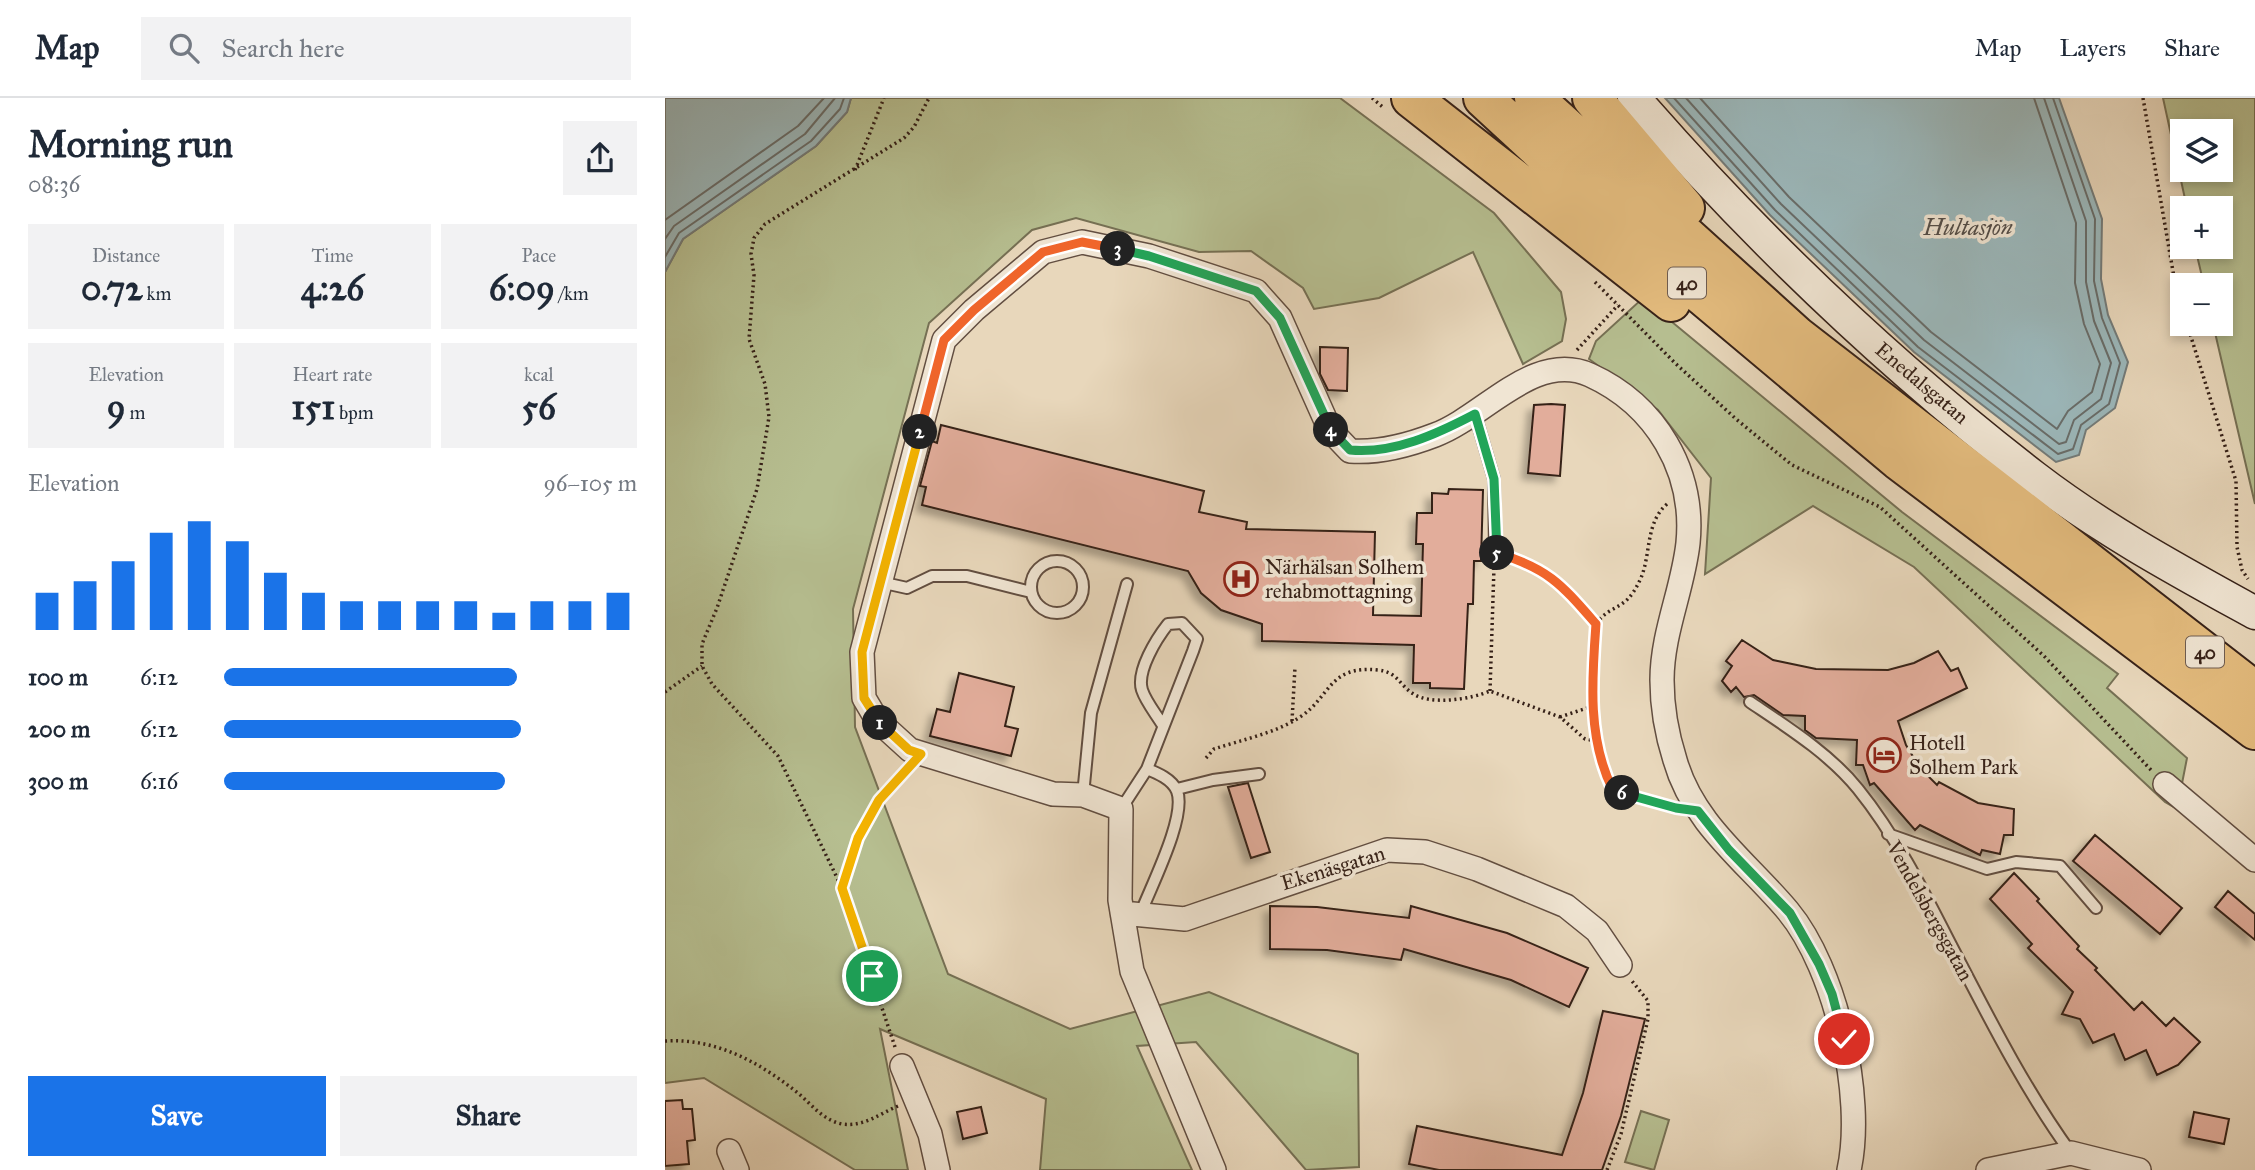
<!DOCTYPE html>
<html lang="en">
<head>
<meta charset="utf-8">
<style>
	body { margin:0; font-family:"IM FELL Great Primer",serif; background:#f2f2f3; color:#1f2937; height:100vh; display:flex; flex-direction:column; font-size:26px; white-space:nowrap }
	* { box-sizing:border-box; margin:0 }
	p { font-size:23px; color:#747a83 }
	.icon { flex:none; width:38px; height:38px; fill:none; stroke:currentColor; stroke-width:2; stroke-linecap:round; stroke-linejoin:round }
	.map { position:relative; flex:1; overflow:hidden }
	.drawer { display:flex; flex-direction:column; background:#fff; width:665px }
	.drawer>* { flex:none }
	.buttons { position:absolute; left:1505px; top:21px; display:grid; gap:14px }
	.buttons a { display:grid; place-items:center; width:63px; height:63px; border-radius:0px; background:#fff; box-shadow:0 4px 10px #0003; font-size:35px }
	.pin { position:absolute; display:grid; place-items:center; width:60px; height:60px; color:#fff; margin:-30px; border:4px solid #fff; border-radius:50%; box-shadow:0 2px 7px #0007 }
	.km { position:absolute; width:35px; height:35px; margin:-18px; border-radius:50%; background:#222; color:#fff; font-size:19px; line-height:35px; text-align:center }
	.round { display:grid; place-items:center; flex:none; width:74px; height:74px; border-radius:0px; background:#f2f2f3 }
	.summary { display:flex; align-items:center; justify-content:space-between; height:119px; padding:0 28px }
	h1 { font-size:38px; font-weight:700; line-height:52px }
	.figures { display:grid; grid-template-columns:repeat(3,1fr); gap:10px; height:119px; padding:7px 28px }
	.figures div { display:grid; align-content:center; border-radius:0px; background:#f2f2f3; text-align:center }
	.figures b { font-size:35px; font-weight:700 }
	.figures small { font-size:19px; font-weight:400 }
	.figures p { font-size:19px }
	.chart { height:196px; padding:14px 28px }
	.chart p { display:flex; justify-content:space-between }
	.chart svg { width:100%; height:126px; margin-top:7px; stroke:#1a73e8; stroke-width:6 }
	.primary-button { display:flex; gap:14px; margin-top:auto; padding:14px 28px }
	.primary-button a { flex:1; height:80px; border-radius:0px; background:#1a73e8; color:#fff; font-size:28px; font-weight:700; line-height:80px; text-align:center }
	.primary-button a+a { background:#f2f2f3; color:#1f2937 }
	ul { padding:0 28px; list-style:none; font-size:23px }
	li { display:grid; grid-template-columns:112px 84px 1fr; align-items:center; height:52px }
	li i { height:18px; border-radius:9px; background:#1a73e8 }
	header { display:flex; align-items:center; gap:42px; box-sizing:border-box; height:98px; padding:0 35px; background:#fff; border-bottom:2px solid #e0e1e3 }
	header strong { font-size:33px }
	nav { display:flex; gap:38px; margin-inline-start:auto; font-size:24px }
	.search { width:490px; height:63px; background:#f2f2f3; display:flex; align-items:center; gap:18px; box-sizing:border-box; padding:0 24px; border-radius:0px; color:#747a83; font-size:26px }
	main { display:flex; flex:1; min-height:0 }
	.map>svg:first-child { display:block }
</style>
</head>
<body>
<header>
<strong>Map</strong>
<div class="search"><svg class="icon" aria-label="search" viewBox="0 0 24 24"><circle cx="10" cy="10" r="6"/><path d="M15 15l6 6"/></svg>Search here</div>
<nav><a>Map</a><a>Layers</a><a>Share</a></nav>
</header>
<main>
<section class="drawer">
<div class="summary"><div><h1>Morning run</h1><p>08:36</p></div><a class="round"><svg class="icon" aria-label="share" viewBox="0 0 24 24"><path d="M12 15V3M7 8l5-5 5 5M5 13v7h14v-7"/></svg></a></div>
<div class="figures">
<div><p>Distance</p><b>0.72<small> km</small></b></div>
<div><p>Time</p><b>4:26</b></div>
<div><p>Pace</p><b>6:09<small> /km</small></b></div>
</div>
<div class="figures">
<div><p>Elevation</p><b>9<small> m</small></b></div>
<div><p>Heart rate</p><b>151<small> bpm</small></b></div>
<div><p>kcal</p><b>56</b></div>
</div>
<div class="chart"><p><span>Elevation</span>96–105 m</p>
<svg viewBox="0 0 160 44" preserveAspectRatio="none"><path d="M5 44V31M15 44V27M25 44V20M35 44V10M45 44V6M55 44V13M65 44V24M75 44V31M85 44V34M95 44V34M105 44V34M115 44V34M125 44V38M135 44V34M145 44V34M155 44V31"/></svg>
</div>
<ul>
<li><b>100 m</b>6:12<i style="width:71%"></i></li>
<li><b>200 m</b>6:12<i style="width:72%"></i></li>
<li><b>300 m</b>6:16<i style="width:68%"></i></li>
</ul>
<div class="primary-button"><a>Save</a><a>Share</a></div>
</section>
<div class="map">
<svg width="1590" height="1072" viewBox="0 0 1590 1072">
	<defs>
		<filter id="shadow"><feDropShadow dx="-6" dy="6" stdDeviation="3.5" flood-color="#0004"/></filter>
	</defs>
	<rect width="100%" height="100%" fill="#e8d7bb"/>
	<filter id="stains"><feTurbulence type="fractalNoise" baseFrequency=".00286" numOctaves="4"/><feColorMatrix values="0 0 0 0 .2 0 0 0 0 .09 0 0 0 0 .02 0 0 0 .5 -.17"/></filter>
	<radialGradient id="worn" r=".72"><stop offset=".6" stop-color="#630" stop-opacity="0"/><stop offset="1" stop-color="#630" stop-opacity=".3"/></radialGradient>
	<!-- green -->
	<path fill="#b6be90" stroke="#767054" stroke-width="2" fill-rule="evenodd" d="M186 0H675L829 115 896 194 901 221 897 243 858 266 808 154 714 200 649 211 638 190 586 153 534 154 411 120 367 132 264 225 188 511 190 629 283 876 405 931 544 894 693 956 694 1069 641 1072 531 944 472 948 527 1072H375L381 1001 215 931 243 1072H190L39 980 0 985V174L18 141 151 48 182 14Z
		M1498 0H1590V406L1548 226H1556V187H1539L1530 149H1556V110H1522ZM1556 33V72H1517V33Z
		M978 200 1237 414 1453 576 1442 590 1522 660 1512 711 1500 704 1249 469 1148 408 1040 476 1046 380 993 312 924 261 931 243Z
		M976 1013 1004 1022 989 1072 960 1064Z"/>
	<!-- water -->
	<path fill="#9bb7ba" stroke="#737b79" stroke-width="2" d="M0 0H186L182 14 151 48 18 141 0 174Z
		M1000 0H1394L1437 121 1436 181 1443 217 1463 264 1450 310 1421 332 1414 357 1391 364 1249 254 1105 117Z"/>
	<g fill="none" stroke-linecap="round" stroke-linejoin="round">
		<!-- shore -->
		<path stroke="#686c69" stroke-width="2" d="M1009 0 1110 112 1253 249 1393 356 1408 351 1416 327 1444 306 1455 265 1437 220 1429 183 1430 121 1388 0
			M1021 0 1116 106 1259 242 1394 346 1401 344 1409 322 1436 301 1446 265 1429 223 1421 184V123L1379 0
			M1035 0 1124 99 1266 234 1392 331 1403 313 1427 294 1435 266 1419 226 1410 185 1411 125 1369 0
			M0 122 133 28 159 0
			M0 141 9 128 140 36 170 0
			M0 159 14 135 146 43 175 11 179 0"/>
	</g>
	<!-- building -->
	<path fill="#e2ad9b" stroke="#362118" stroke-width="2" filter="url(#shadow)" d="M655 249 683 250 682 293 663 292 655 276Z
		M886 306 900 307 895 378 863 375 869 307Z
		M276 327 539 393 534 414 582 424 581 431 710 434 708 517 756 518 758 446H751L752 415H767V395L783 396 784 391 818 392 816 463H809L808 506H803L799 591 765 590V585H748L749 547 597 543V526L556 512 536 495 523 473 257 407 261 389 255 388 267 343 272 345Z
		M1077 542 1108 562 1151 571 1223 572 1249 565 1273 553 1286 573 1293 570 1302 590 1233 623 1241 647 1255 670 1272 687 1274 684 1313 705 1349 711 1348 737H1339L1335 756 1317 752 1315 757 1255 727 1250 732 1209 685 1205 687 1198 667H1191L1192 642 1151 640 1140 632V618L1118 617 1089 597 1079 599 1071 589 1066 594 1057 583 1067 568 1061 563Z
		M294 575 349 589 340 628 353 631 346 658 265 638 272 611 285 614Z
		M583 685 605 754 586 760 563 689Z
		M1430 737 1517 810 1495 836 1408 763Z
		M1349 775 1374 801 1372 803 1414 848 1412 851 1432 870 1430 872 1469 912 1477 904 1501 928 1509 920 1535 944 1513 967 1492 977 1481 952 1460 962 1449 936 1428 945 1415 921 1397 916 1408 894 1363 850 1367 846 1325 801Z
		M1563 793 1590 816V842L1550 809Z
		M605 808 652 809 744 820 746 808 842 835 923 870 904 909 846 882 739 851 736 862 662 852 605 851Z
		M938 913 980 921 956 1018 937 1072H774L744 1066 752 1028 897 1057 918 995Z
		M17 1002 18 1011H27L30 1042 22 1043 24 1066 0 1068V1003Z
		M316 1009 322 1035 298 1041 292 1014Z
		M1529 1014 1564 1021 1559 1046 1524 1039Z"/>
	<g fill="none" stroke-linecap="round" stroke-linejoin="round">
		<!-- lane casing -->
		<g stroke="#624e41" stroke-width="14">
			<path id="lane" d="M810 316 829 381 830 454
				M366 489a26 26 0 1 1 52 0a26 26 0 1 1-52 0Z
				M215 484 242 490 267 478H302L366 494
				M1085 604C1122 629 1165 656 1193 691 1231 738 1259 794 1286 847 1323 918 1359 990 1406 1055
				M512 691 548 682 594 676
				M418 697 426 615 462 486
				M456 711 482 671 528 553 532 541 517 525 503 526C492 540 471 573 477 592 481 604 491 616 497 626
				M1223 736 1322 771 1351 764 1395 768 1431 810
				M475 817C485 790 522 719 512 693 507 681 492 675 482 671"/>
		</g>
		<!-- street casing -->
		<g stroke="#624e41" stroke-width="26">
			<path id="street" d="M1500 686 1590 762
				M457 815 520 821 722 752 760 754 812 771 901 808 932 833 955 867
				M237 968 265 1036 273 1072
				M64 1053 72 1072
				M549 1072 467 873 455 802 456 711 418 697 388 696 245 652 212 622 199 600 197 554 279 242 309 212 378 154 417 144 484 158 591 193 615 220 665 332 685 353C712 355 744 347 770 337 819 319 869 252 925 277 991 307 1030 373 1023 445 1018 491 997 535 997 582 997 607 1002 637 1010 662 1028 726 1082 764 1123 813 1171 871 1200 999 1184 1072
				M1323 1072 1406 1055 1474 1072"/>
		</g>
		<!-- secondary casing -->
		<g stroke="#362118" stroke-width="35">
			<path id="secondary" d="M969 0C1089 138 1224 267 1369 379 1438 432 1514 473 1590 515"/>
		</g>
		<!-- highway casing -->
		<g stroke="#362118" stroke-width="42">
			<path id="highway" d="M746 0 1006 204
				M818 0 984 153 1233 362 1590 632
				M869 0 1132 238 1590 593
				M927 0 1020 110"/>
		</g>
		<!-- path -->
		<path stroke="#362118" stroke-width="3.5" stroke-dasharray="2 3.5" stroke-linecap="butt" d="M707 0 719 10
			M1478 0 1510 185 1517 210
			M190 72 219 0
			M930 184 1010 265 1071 321 1127 367 1215 409 1379 558 1486 672
			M1522 226 1571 383 1572 449 1577 472 1583 481
			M912 252 953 207
			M1002 406C979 426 987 459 974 484 960 514 946 505 931 526 927 581 922 641 948 692L1007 709
			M843 458C883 471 904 495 931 526
			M825 593 829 469
			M0 594 37 568
			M895 619 928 608
			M627 623 630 569
			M541 660 549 651C576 642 611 635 635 619 666 599 663 567 713 572 732 574 734 586 747 595 765 608 807 601 825 593L895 619 920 641 932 643
			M177 790C193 740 204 712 240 673
			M0 943C51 940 94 964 133 995 147 1007 158 1022 177 1026 199 1029 214 1016 233 1008
			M230 949 177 790 113 658 47 586 37 568V546L52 510 92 391 104 319 100 286 84 241 89 177 86 156 89 140 100 126 239 40 249 29 264 0
			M942 1072 956 1036 983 921V903L967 883"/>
		<!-- lane -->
		<use href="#lane" stroke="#f0e5d3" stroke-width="10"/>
		<!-- street -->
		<use href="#street" stroke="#f0e5d3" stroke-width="23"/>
		<!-- secondary -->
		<use href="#secondary" stroke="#f0e5d3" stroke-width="32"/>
		<!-- highway -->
		<use href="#highway" stroke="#e4bc7e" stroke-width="38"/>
	</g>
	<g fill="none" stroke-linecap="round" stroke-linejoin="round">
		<!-- split-1 casing -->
		<g stroke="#fff" stroke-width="14">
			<path id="split-1" d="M207 878 177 790 193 740 214 702 256 656 244 652 215 625"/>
		</g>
		<!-- split-2 casing -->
		<g stroke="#fff" stroke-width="14">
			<path id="split-2" d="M215 625 199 600 197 554 255 334"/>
		</g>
		<!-- split-3 casing -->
		<g stroke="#fff" stroke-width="14">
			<path id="split-3" d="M255 334 279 242 309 212 378 154 417 144 453 151"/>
		</g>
		<!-- split-4 casing -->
		<g stroke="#fff" stroke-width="14">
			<path id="split-4" d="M453 151 484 158 591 193 615 220 666 332"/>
		</g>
		<!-- split-5 casing -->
		<g stroke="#fff" stroke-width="14">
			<path id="split-5" d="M666 332 685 352C729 356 772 336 810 316L829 381 832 455"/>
		</g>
		<!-- split-6 casing -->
		<g stroke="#fff" stroke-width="14">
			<path id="split-6" d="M832 455C884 471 896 486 931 526 927 580 922 641 948 692L957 695"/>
		</g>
		<!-- split-7 casing -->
		<g stroke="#fff" stroke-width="14">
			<path id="split-7" d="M957 695 1011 710 1033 713 1064 752 1125 815 1154 866 1167 896 1179 941"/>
		</g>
		<!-- split-1 -->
		<use href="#split-1" stroke="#f5b400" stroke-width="9"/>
		<!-- split-2 -->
		<use href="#split-2" stroke="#f5b400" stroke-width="9"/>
		<!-- split-3 -->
		<use href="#split-3" stroke="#f0652b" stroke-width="9"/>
		<!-- split-4 -->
		<use href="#split-4" stroke="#22a559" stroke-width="9"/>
		<!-- split-5 -->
		<use href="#split-5" stroke="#22a559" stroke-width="9"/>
		<!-- split-6 -->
		<use href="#split-6" stroke="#f0652b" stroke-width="9"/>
		<!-- split-7 -->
		<use href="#split-7" stroke="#22a559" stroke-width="9"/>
	</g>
	<!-- icons -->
	<defs>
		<g id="hospital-ring" transform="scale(1.75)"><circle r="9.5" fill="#f0e5d3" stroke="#8f2418" stroke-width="1.5"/><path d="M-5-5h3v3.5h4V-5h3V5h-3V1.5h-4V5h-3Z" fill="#8f2418"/></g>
		<g id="hotel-ring" transform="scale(1.75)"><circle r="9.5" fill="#f0e5d3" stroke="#8f2418" stroke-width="1.5"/><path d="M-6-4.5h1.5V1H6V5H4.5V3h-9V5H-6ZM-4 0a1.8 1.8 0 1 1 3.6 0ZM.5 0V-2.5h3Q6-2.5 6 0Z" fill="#8f2418"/></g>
	</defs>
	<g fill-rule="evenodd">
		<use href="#hospital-ring" x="576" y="481"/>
		<use href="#hotel-ring" x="1219" y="657"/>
	</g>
	<g text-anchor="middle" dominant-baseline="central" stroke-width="7" stroke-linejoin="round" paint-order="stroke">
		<!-- shield labels -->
		<g fill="#f0e5d3" stroke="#6e5c50" stroke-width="2">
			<rect x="1003" y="169.5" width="38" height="31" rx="5"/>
			<rect x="1521" y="538.5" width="38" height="31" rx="5"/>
		</g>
		<g font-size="19" font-weight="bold" fill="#362118">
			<text x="1022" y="185">40</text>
			<text x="1540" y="554">40</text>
		</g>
		<!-- street labels -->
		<g font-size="21" fill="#362118" stroke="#f0e5d3">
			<text transform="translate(1257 285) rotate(40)">Enedalsgatan</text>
			<text transform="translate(668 770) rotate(-17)">Ekenäsgatan</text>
			<text transform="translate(1265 813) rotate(61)">Vendelsbergsgatan</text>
		</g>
		<!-- poi labels -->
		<g font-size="21" fill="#362118" stroke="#f0e5d3" text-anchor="start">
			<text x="600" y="469">Närhälsan Solhem<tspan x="600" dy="24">rehabmottagning</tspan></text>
			<text x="1244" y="645">Hotell<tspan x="1244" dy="24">Solhem Park</tspan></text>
		</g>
		<!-- water labels -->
		<g font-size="23" font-style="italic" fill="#544e49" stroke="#f0e5d3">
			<text x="1303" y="129">Hultasjön</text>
		</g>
	</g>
	<rect width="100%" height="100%" filter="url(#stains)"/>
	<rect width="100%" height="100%" fill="url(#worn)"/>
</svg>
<div class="buttons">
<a><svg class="icon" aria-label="layers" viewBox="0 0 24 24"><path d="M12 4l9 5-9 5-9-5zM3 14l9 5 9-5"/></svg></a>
<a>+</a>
<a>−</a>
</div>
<div class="pin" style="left:207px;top:878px;background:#1e9e55"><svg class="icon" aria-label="arrive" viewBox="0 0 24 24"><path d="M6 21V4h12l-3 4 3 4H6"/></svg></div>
<div class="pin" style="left:1179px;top:941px;background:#d93025"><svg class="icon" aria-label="check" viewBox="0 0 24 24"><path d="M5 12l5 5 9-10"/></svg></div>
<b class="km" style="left:215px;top:625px">1</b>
<b class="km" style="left:255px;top:334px">2</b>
<b class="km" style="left:453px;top:151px">3</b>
<b class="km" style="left:666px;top:332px">4</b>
<b class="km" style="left:832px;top:455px">5</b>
<b class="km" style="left:957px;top:695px">6</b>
</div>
</main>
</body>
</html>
